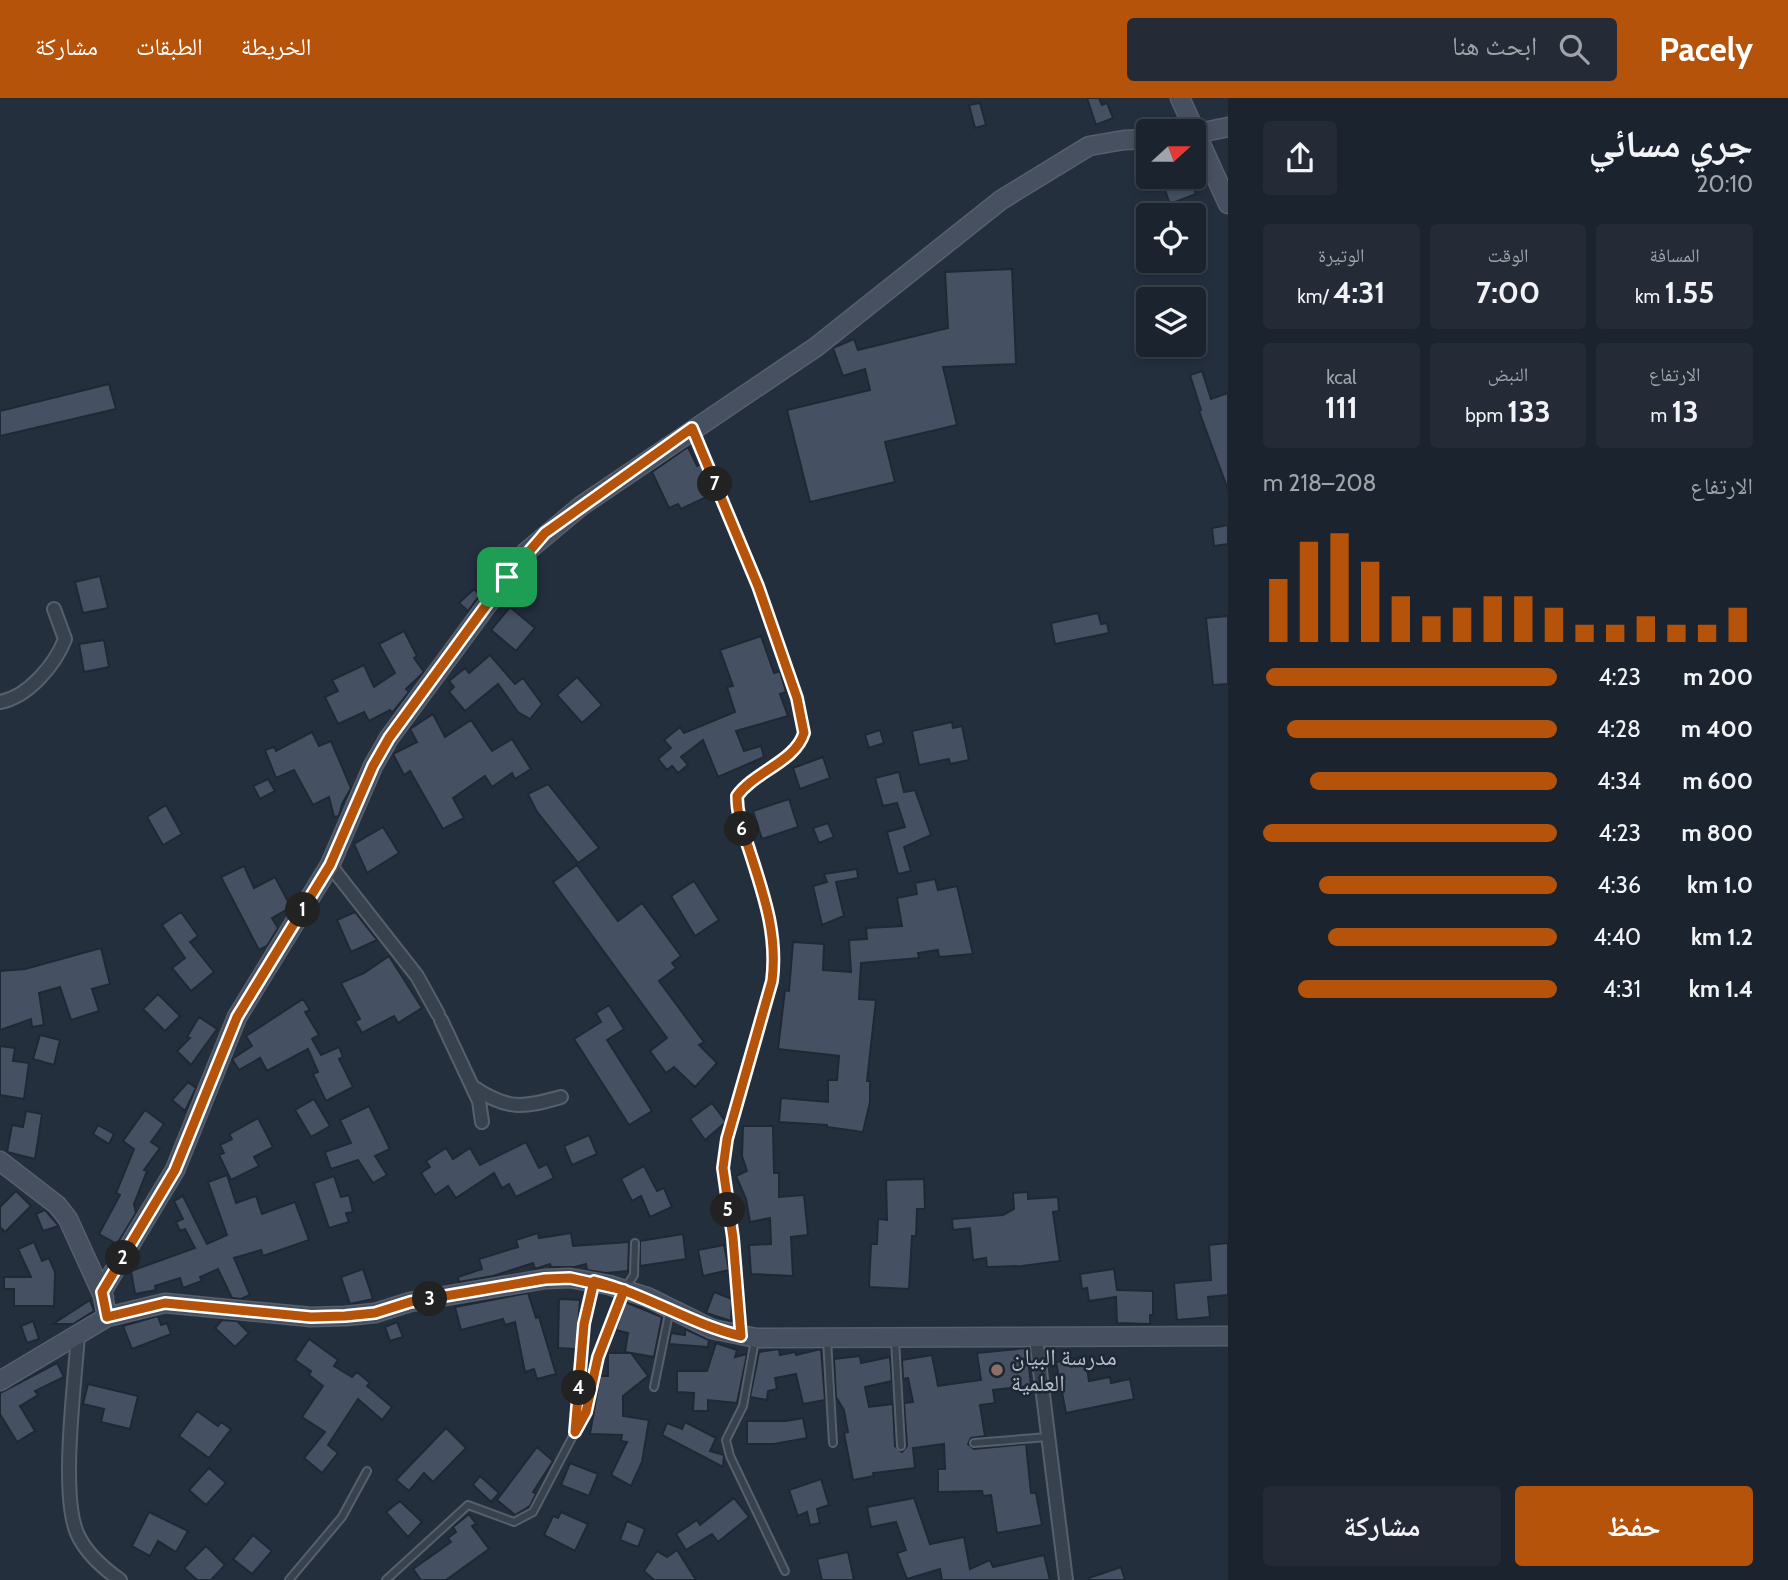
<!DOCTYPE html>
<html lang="ar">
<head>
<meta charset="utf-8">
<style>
	body { margin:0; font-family:Cabin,"Noto Naskh Arabic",sans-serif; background:#242b36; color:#f1f3f6; direction:rtl; height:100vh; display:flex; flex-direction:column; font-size:26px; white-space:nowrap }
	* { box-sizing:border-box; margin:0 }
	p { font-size:23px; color:#a0a4aa }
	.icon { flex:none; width:38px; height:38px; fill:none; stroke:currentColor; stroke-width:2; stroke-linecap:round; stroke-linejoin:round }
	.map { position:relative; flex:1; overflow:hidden; direction:ltr }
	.details { display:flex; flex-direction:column; background:#1b232e; width:560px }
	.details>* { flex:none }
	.needle { width:46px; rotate:69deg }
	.controls { position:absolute; left:1136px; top:21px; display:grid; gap:14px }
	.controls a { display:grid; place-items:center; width:70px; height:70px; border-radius:7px; background:#1b232e; box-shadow:0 4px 10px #0003,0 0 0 2px #39404a; font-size:35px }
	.pin { position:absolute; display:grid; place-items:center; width:60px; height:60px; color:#fff; margin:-30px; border-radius:14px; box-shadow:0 4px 10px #0006 }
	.km { position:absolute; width:35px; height:35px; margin:-18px; border-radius:50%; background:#222; color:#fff; font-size:19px; line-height:35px; text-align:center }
	.round { display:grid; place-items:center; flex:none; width:74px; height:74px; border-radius:7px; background:#242b36 }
	.summary { display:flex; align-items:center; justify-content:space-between; height:119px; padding:0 35px }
	h1 { font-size:38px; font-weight:700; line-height:52px }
	.metrics { display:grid; grid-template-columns:repeat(3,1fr); gap:10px; height:119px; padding:7px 35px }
	.metrics div { display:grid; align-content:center; border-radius:7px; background:#242b36; text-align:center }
	.metrics b { font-size:30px; font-weight:700 }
	.metrics small { font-size:19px; font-weight:400 }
	.metrics p { font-size:19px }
	.chart { height:196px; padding:14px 35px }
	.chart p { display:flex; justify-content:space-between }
	.chart svg { width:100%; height:126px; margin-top:7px; stroke:#b45309; stroke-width:6 }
	.primary-button { display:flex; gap:14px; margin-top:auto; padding:14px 35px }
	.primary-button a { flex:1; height:80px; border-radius:7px; background:#b45309; color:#fff; font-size:28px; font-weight:700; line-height:80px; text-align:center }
	.primary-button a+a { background:#242b36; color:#f1f3f6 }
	ul { padding:0 35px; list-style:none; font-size:23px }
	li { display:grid; grid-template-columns:112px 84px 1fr; align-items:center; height:52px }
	li i { height:18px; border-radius:9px; background:#b45309 }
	header { display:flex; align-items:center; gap:42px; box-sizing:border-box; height:98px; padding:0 35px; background:#b45309; color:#fff }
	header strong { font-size:33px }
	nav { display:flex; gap:38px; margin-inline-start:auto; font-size:24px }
	.search { width:490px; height:63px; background:#242b36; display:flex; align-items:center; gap:18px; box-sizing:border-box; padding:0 24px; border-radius:7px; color:#a0a4aa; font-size:26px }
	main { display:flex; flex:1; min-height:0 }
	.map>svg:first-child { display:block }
</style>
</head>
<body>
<header>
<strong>Pacely</strong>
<div class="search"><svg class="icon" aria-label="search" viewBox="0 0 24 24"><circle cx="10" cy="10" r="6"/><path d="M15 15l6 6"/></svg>ابحث هنا</div>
<nav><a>الخريطة</a><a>الطبقات</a><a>مشاركة</a></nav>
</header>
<main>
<section class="details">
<div class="summary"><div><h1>جري مسائي</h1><p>20:10</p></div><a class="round"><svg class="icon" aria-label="share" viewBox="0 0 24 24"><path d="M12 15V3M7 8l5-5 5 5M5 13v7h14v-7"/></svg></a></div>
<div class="metrics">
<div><p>المسافة</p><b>1.55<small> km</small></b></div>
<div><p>الوقت</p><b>7:00</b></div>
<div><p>الوتيرة</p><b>4:31<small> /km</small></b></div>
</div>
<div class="metrics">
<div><p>الارتفاع</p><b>13<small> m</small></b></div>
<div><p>النبض</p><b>133<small> bpm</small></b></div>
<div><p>kcal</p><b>111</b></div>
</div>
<div class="chart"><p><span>الارتفاع</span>208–218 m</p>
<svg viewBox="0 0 160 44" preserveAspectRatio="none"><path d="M5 44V22M15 44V9M25 44V6M35 44V16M45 44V28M55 44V35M65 44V32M75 44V28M85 44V28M95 44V32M105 44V38M115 44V38M125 44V35M135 44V38M145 44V38M155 44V32"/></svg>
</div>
<ul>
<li><b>200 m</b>4:23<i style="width:99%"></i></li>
<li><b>400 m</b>4:28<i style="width:92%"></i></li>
<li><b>600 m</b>4:34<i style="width:84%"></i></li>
<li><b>800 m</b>4:23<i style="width:100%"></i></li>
<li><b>1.0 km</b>4:36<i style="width:81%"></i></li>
<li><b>1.2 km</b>4:40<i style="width:78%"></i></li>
<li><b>1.4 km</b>4:31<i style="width:88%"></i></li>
</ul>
<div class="primary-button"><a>حفظ</a><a>مشاركة</a></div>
</section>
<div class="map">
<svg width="1228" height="1482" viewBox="0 0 1228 1482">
	<rect width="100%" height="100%" fill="#242f3e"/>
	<!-- building -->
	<path fill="#455162" stroke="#1f2835" stroke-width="2" d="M1087 0H1099L1102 7 1107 5 1113 20 1096 27Z
		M980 5 986 27 975 30 969 7Z
		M1160 79H1190L1196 96 1170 106Z
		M1012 171 1016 266 943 269 957 327 885 344 895 384 810 404 787 312 870 292 865 271 843 278 833 250 854 241 858 252 948 230 945 174Z
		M1202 273 1211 301 1228 295V392L1199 313 1201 312 1190 277Z
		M109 286 116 311 0 338V313Z
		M688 349 697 368 701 366 713 396 681 411 678 406 669 410 652 374Z
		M1228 427V446L1214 448 1212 430Z
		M100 478 108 510 83 515 75 484Z
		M474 491 480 497 468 513 459 505Z
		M510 509 535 530 516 553 491 532Z
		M1098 515 1101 526 1107 525 1109 535 1055 546 1051 525Z
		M1228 518V586L1213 587 1206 520Z
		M404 533 417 558 414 560 424 574 406 591 409 594 392 615 390 612 369 623 364 614 338 626 325 599 338 593 332 582 364 567 374 589 395 575 379 546Z
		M761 538 774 575 780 573 786 594 780 596 788 618 736 633 744 653 761 648 764 659 718 679 703 642 681 659 688 667 678 675 672 668 667 672 658 661 671 650 664 642 680 629 684 635 735 614 727 589 733 588 720 552Z
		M104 542 109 569 84 574 79 546Z
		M490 557 515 586 523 580 542 606 530 621 518 614 498 586 465 613 449 594 454 589 449 583 465 570 469 575Z
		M577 579 602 607 582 625 557 597Z
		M433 616 445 639 471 622 492 653 512 641 531 671 515 681 512 675 492 689 485 678 453 700 464 720 443 731 410 673 404 677 393 656 417 644 410 631Z
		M952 624 953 630 962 628 969 662 950 666 949 661 919 667 912 633Z
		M880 632 884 645 869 650 865 637Z
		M312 634 319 648 331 643 351 690 342 706 339 718 334 719 329 699 313 707 294 672 276 680 265 652 274 649 276 653Z
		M823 659 830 680 800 691 793 670Z
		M899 674 904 694 915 692 931 737 904 749 911 773 898 776 887 734 905 729 897 705 883 708 875 680Z
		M268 681 275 693 260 701 253 688Z
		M548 686 599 750 578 765 537 714 528 696Z
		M789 701 798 729 762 741 753 713Z
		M166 707 182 736 163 747 147 719Z
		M828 725 834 739 819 745 813 730Z
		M383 729 399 755 367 775 354 746Z
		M577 767 618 823 642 805 681 858 672 865 676 870 659 883 704 944 699 947 717 965 695 989 674 969 666 975 650 953 667 940 553 784Z
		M244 768 254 790 275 779 291 809 272 820 278 830 267 848 259 852 221 779Z
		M857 771 858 780 836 784 844 818 822 827 813 788 827 784 824 776Z
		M935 781 938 792 957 788 973 856 939 859 938 852 918 855 919 860 861 865 859 901 876 902 867 983H870V1004L863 1034 827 1029V1027L779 1024 781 1000 828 1004V982H837L839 958 778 951 785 892 789 893 793 844 824 846 823 872 851 874 849 842 867 841 866 830 902 828 897 800 917 796 915 785Z
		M694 783 719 822 695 838 671 798Z
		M181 814 198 838 190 844 214 874 191 893 172 870 185 860 162 827Z
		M355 814 377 842 351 854 337 822Z
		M101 850 110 886 92 891 99 913 71 922 60 889 39 895 44 927 32 929 31 921 0 932V873L25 871Z
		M389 858 422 910 398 925 394 918 362 935 355 923 360 921 341 885 364 875Z
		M158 896 180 918 165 933 143 911Z
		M303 901 310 912 305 914 319 937 312 941 321 957 339 949 343 959 339 961 353 989 326 1003 313 976 318 974 308 951 267 973 260 960 239 972 232 961 252 948 246 938Z
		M609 907 624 931 607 942 652 1013 629 1027 574 941 601 924 596 915Z
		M199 919 217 931 191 967 177 953 190 940 187 939Z
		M40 937 60 942 54 967 33 961Z
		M0 948 15 950 13 963 29 965 24 1001 0 997Z
		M188 984 196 990 185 1013 172 1002Z
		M314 1001 330 1028 311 1039 295 1012Z
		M712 1005 726 1024 705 1042 690 1021Z
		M369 1008 390 1051 375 1058 387 1077 373 1085 358 1062 331 1071 325 1054 351 1045 340 1022Z
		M145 1012 164 1026 151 1044 160 1050 144 1072 147 1073 134 1106 136 1115 117 1146 99 1136 120 1097 116 1095 134 1051 123 1043Z
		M26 1013 42 1016 35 1061 7 1054 12 1027 23 1029Z
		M258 1020 273 1049 254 1059 259 1068 231 1082 219 1057 224 1055 220 1047 232 1041 229 1036Z
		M98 1027 114 1036 109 1046 93 1036Z
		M743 1028H773L774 1075H779V1099L804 1097 808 1137 791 1139 793 1178 751 1176 749 1147 771 1146 770 1120 750 1124 746 1101 736 1078 747 1073 742 1058Z
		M589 1037 597 1056 572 1067 564 1048Z
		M526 1044 539 1070 547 1066 554 1080 516 1099 509 1086 502 1090 494 1075 456 1100 448 1088 435 1097 421 1075 430 1069 426 1063 446 1050 453 1061 470 1050 480 1067Z
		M644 1068 657 1093 664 1090 672 1109 650 1119 641 1098 632 1103 621 1081Z
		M227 1077 236 1105 256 1098 262 1116 295 1104 309 1142 263 1158 261 1152 234 1160 250 1197 241 1201 232 1200 218 1171 200 1179 202 1183 183 1190 180 1180 155 1188 156 1192 135 1196 131 1173 195 1150 185 1131 180 1133 176 1124 183 1121 174 1103 183 1098 207 1146 227 1137 208 1084Z
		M334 1078 341 1099 349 1097 353 1114 346 1115 349 1124 329 1130 314 1085Z
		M924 1081 925 1111H917L916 1138H912L909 1191 869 1189 871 1146H877L878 1121 887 1122 886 1082Z
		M16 1093 31 1108 5 1134 0 1129V1109Z
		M1028 1094V1101L1058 1099 1059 1113 1053 1114 1060 1163 1022 1168 987 1169 986 1160 973 1162 970 1130 953 1132 952 1121 1003 1117 1014 1111 1013 1095Z
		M45 1112 59 1128 43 1133 36 1116Z
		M538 1135 539 1140 571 1135 573 1148 629 1144 628 1173 606 1175 587 1172 586 1166 575 1169H551L550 1166 535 1171 533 1165 493 1178 459 1184 458 1179 482 1171 479 1161 518 1149 516 1142Z
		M683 1136 686 1161 640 1168V1143Z
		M34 1144 42 1163 49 1160 55 1174 54 1208H14V1191H4V1179H31L18 1151Z
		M1228 1145V1197L1208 1199 1210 1219 1177 1222 1174 1185 1211 1182 1209 1147Z
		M724 1147 729 1172 703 1178 698 1152Z
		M363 1171 373 1201 350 1206 341 1179Z
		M1114 1171 1117 1192 1153 1193V1217H1150V1226L1117 1225 1116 1199 1089 1203 1087 1190 1082 1191 1080 1176Z
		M714 1194 732 1201 731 1223 706 1215Z
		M528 1195 536 1220 539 1219 556 1276 537 1281 534 1271 525 1274 515 1224 505 1227 503 1221 461 1232 455 1209Z
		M559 1201 580 1202 576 1251 558 1250Z
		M90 1202 94 1213 73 1226H53Z
		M625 1204 662 1219 654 1259 631 1255 648 1278 623 1298V1318L649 1322 642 1364 631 1388 611 1377 627 1344 621 1343 622 1337 590 1336 600 1278H608V1255H630L625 1254 628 1235 616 1232Z
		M158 1218 161 1227 167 1225 171 1236 132 1251 123 1228Z
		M222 1222 237 1223 249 1235 235 1249 215 1230Z
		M33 1223 39 1241 27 1245 21 1228Z
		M397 1224 403 1239 390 1243 385 1229Z
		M685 1231 709 1242 708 1249 669 1246 671 1235 685 1237Z
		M309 1241 338 1262 334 1268 352 1279 357 1274 370 1285 367 1288 392 1309 382 1322 358 1301 328 1347 338 1355 322 1375 304 1360 325 1334 302 1319 323 1288 309 1277 311 1273 295 1262Z
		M716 1245 737 1252 735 1259 747 1256 737 1305 708 1302V1313H693L694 1295 677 1294V1273H707Z
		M1027 1250 1031 1288 993 1292 995 1305 980 1307 985 1338 971 1340 968 1346 974 1351 1026 1346 1031 1395H1036L1042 1427 997 1435 991 1397 983 1398 982 1393 938 1394V1371H945L944 1346 913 1350 915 1370 873 1375 874 1378 853 1382 844 1335 848 1334 844 1312 836 1299 834 1261 860 1258 861 1265 890 1259 892 1283 865 1289 869 1309 893 1306 895 1348 902 1354 907 1348 904 1305 913 1304 908 1280 903 1281 902 1262 932 1257 938 1288 981 1282 977 1255Z
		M779 1251 780 1257 795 1254 796 1257 821 1251 825 1302 803 1306 796 1276 775 1280 777 1291 768 1293 767 1302 750 1299 759 1254Z
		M1085 1258 1089 1283 1110 1279 1111 1285 1130 1281 1134 1301 1066 1315 1056 1264Z
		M57 1265 64 1279 35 1293 38 1297 20 1308 35 1333 17 1344 0 1316V1295Z
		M88 1286 138 1298 130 1331 101 1324 104 1311 83 1306Z
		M197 1313 218 1328 221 1324 231 1331 209 1360 179 1338Z
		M803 1320 807 1340 774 1346H747V1323H786Z
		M685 1324 716 1340 710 1353 724 1357 723 1369 662 1337 667 1325 682 1331Z
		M446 1330 466 1350 433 1384 424 1375 409 1393 396 1382Z
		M537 1349 553 1363 533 1394 536 1396 530 1408 515 1417 497 1402Z
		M570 1365 598 1376 589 1398 561 1387Z
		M209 1370 226 1385 206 1407 189 1392Z
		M480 1378 499 1395 491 1404 473 1387Z
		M821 1381 829 1407 817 1411 820 1425 810 1427 807 1414 798 1418 789 1392Z
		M734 1400 749 1419 718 1444 712 1436 686 1452 676 1436 697 1422 700 1427Z
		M914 1400 930 1446 964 1439 970 1471 990 1462 993 1469 1044 1457 1050 1482H942L940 1471 907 1481 897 1455 906 1452 896 1424 871 1429 867 1409Z
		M400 1403 422 1424 408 1439 386 1414Z
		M149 1414 188 1433 176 1454 158 1443 150 1458 132 1448Z
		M561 1414 588 1426 575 1453 544 1437 553 1418 558 1420Z
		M469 1416 476 1426 472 1428 489 1451 446 1482H421L413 1471 451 1444 448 1440 456 1434 453 1429Z
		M627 1423 645 1431 638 1449 620 1442Z
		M253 1437 272 1453 252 1476 233 1461Z
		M206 1448 225 1467 211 1482H197L184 1470Z
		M677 1452 696 1482H654L644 1473 657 1453 667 1459Z
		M848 1454 854 1482H822L817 1461Z
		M1121 1469 1125 1482H1089V1480Z"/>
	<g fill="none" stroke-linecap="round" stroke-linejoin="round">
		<!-- lane casing -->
		<g stroke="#565f6c" stroke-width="10">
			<path id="lane" d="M694 335 757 488 797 600 804 635C795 664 755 673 737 698 737 717 743 733 749 751 763 795 779 835 772 882L727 1041 723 1070 733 1140 741 1235
				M827 1241 833 1345
				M755 1242 743 1308 726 1342 730 1358 785 1473
				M895 1242 901 1348
				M654 1289 670 1211
				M577 1330 586 1314 598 1259 624 1192 634 1177 635 1145
				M974 1345 1048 1339
				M289 1482 342 1419 367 1373
				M386 1482 468 1407 514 1424 533 1414 575 1334 584 1226 594 1185"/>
		</g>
		<!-- street casing -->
		<g stroke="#565f6c" stroke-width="16">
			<path id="street" d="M0 604C28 599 55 567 65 541L54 511
				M330 767 417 878 438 916
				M441 922 479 1003 482 1024
				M473 989C507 1012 523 1010 561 999
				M78 1237C75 1284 60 1395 77 1435 85 1454 103 1470 120 1482
				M1036 1240 1066 1482"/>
		</g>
		<!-- secondary casing -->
		<g stroke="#565f6c" stroke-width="21">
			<path id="secondary" d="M1180 0 1228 106
				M1194 36 1228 29
				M0 1063 57 1107 68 1121 104 1200
				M107 1219 102 1193 175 1072 237 919 330 767 373 668 389 640 526 454 581 408 816 249 1001 102 1089 48 1124 42 1148 41
				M0 1283 107 1219 165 1205 311 1219 345 1218 375 1215 410 1204 545 1181 570 1180 609 1187 647 1199 712 1231 756 1240 1228 1238"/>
		</g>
		<!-- lane -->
		<use href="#lane" stroke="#38414e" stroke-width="6"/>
		<!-- street -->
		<use href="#street" stroke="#38414e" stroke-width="12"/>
		<!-- secondary -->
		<use href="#secondary" stroke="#465061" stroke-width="18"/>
	</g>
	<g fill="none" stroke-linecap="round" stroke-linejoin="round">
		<!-- route casing -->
		<g stroke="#fff" stroke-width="14">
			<path id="route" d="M507 479 389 640 373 668 330 767 237 919 175 1072 102 1194 107 1219 165 1205 311 1219 345 1218 375 1215 410 1204 545 1181 570 1180 624 1192 598 1259 586 1314 575 1334 584 1226 594 1183C646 1196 690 1226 741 1238L733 1140 723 1070 727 1041 772 883C778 835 763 795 749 751 743 733 737 717 737 698 755 673 795 664 804 635L797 600 758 488 692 330 545 435 507 479"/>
		</g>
		<!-- route -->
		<use href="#route" stroke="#b45309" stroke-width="9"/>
	</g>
	<!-- markers -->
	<circle fill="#8d6e63" stroke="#1d2633" stroke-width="2.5" cx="997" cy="1272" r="7"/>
	<g text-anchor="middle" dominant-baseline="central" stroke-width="5" stroke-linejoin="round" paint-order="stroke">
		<!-- poi labels -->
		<g font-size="23" fill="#b4bcc9" stroke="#1d2633" text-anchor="start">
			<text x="1011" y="1259">مدرسة البيان<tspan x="1011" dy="26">العلمية</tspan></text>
		</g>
	</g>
</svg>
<div class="controls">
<a><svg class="needle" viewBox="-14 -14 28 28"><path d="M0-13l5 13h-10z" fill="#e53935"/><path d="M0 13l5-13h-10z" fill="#a0a4aa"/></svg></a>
<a><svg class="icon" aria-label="locate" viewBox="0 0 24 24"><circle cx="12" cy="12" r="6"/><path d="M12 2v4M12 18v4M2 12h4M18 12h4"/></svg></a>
<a><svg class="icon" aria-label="layers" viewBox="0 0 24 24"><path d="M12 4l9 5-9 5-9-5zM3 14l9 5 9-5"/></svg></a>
</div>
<div class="pin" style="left:507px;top:479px;background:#1e9e55"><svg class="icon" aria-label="arrive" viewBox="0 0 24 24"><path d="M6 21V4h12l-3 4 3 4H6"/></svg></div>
<b class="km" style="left:303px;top:812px">1</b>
<b class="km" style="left:123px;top:1160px">2</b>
<b class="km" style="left:430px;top:1201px">3</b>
<b class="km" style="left:579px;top:1290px">4</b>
<b class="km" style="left:728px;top:1112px">5</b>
<b class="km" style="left:742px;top:731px">6</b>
<b class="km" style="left:715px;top:386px">7</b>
</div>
</main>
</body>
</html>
